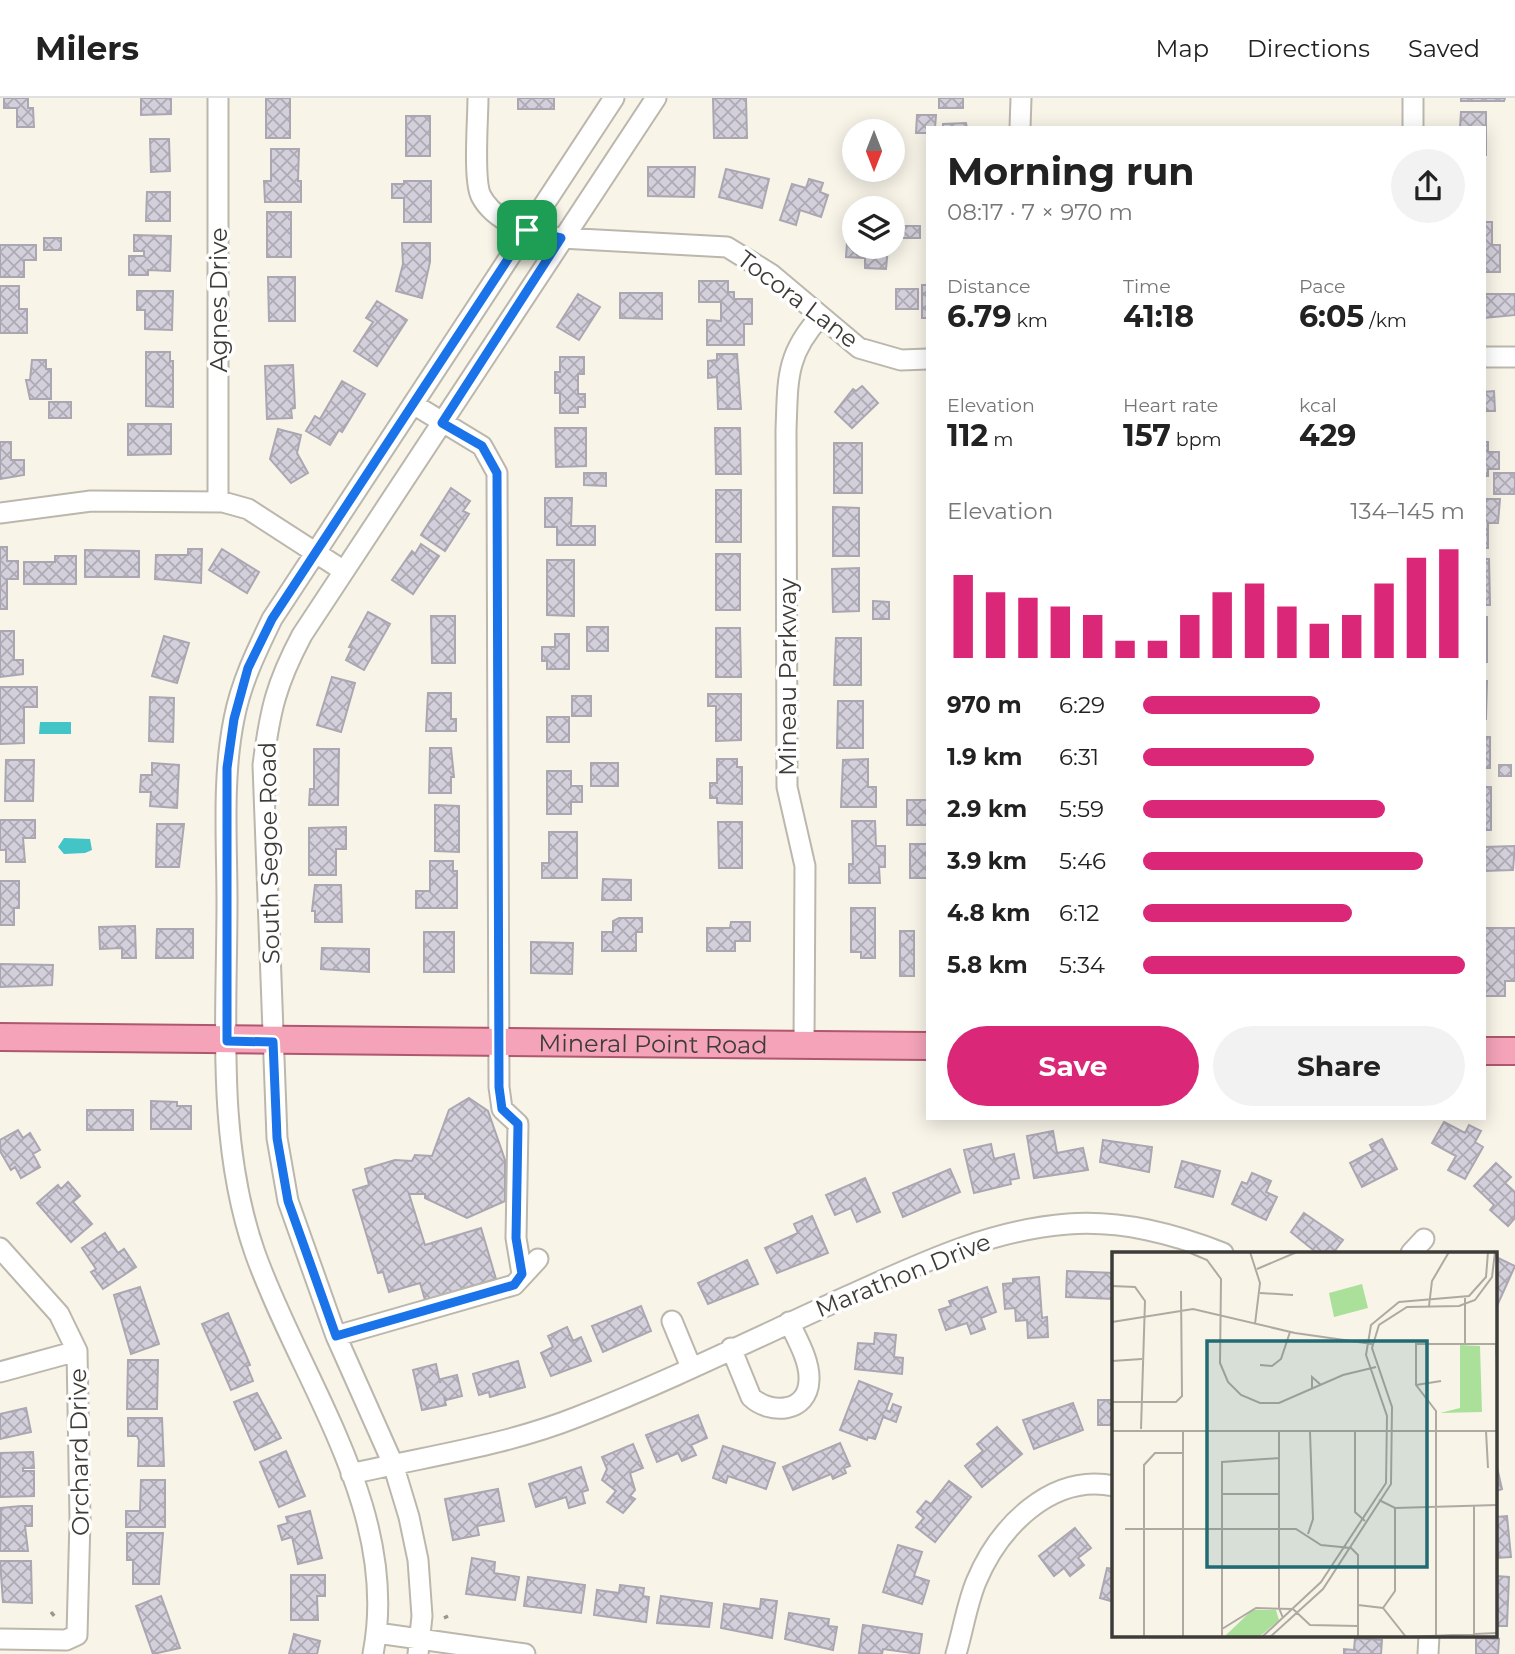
<!DOCTYPE html>
<html lang="en">
<head>
<meta charset="utf-8">
<style>
	body { margin:0; font-family:Montserrat,sans-serif; background:#f2f2f2; color:#222; height:100vh; display:flex; flex-direction:column; font-size:26px; white-space:nowrap }
	* { box-sizing:border-box; margin:0 }
	p { font-size:23px; color:#767676 }
	.icon { flex:none; width:38px; height:38px; fill:none; stroke:currentColor; stroke-width:2; stroke-linecap:round; stroke-linejoin:round }
	.map { position:relative; flex:1; overflow:hidden }
	.drawer { position:absolute; left:926px; top:28px; width:560px; height:994px; display:flex; flex-direction:column; background:#fff; border-radius:0px; box-shadow:0 4px 18px #0003 }
	.drawer>* { flex:none }
	.needle { width:46px; rotate:180deg }
	.controls { position:absolute; left:842px; top:21px; display:grid; gap:14px }
	.controls a { display:grid; place-items:center; width:63px; height:63px; border-radius:50%; background:#fff; box-shadow:0 4px 18px #0003; font-size:35px }
	.pin { position:absolute; display:grid; place-items:center; width:60px; height:60px; color:#fff; margin:-30px; border-radius:14px; box-shadow:0 4px 10px #0006 }
	.round { display:grid; place-items:center; flex:none; width:74px; height:74px; border-radius:37px; background:#f2f2f2 }
	.head { display:flex; align-items:center; justify-content:space-between; height:119px; padding:0 21px }
	h1 { font-size:38px; font-weight:700; line-height:52px }
	.stats { display:grid; grid-template-columns:repeat(3,1fr); gap:10px; height:119px; padding:7px 21px }
	.stats div { display:grid; align-content:center }
	.stats b { font-size:30px; font-weight:700 }
	.stats small { font-size:19px; font-weight:400 }
	.stats p { font-size:19px }
	.chart { height:196px; padding:14px 21px }
	.chart p { display:flex; justify-content:space-between }
	.chart svg { width:100%; height:126px; margin-top:7px; stroke:#db2777; stroke-width:6 }
	.action { display:flex; gap:14px; margin-top:auto; padding:14px 21px }
	.action a { flex:1; height:80px; border-radius:42px; background:#db2777; color:#fff; font-size:28px; font-weight:700; line-height:80px; text-align:center }
	.action a+a { background:#f2f2f2; color:#222 }
	ul { padding:0 21px; list-style:none; font-size:23px }
	li { display:grid; grid-template-columns:112px 84px 1fr; align-items:center; height:52px }
	li i { height:18px; border-radius:9px; background:#db2777 }
	header { display:flex; align-items:center; gap:42px; box-sizing:border-box; height:98px; padding:0 35px; background:#fff; border-bottom:2px solid #e0e0e0 }
	header strong { font-size:33px }
	nav { display:flex; gap:38px; margin-inline-start:auto; font-size:24px }
	.map>svg:first-child { display:block }
</style>
</head>
<body>
<header>
<strong>Milers</strong>
<nav><a>Map</a><a>Directions</a><a>Saved</a></nav>
</header>
<div class="map">
<svg width="1515" height="1556" viewBox="0 0 1515 1556">
	<defs>
		<pattern id="building-cross-hatch" width="8" height="8" patternUnits="userSpaceOnUse" patternTransform="scale(1.75)"><rect width="8" height="8" fill="#d3d0db"/><path d="M0 0l8 8M0 8l8-8" fill="none" stroke="#adaab3"/></pattern>
	</defs>
	<rect width="100%" height="100%" fill="#f8f4e8"/>
	<!-- water -->
	<path fill="#43c4c7" d="M40 624H71V636H39Z
		M64 740 90 741 92 752 85 755 64 756 58 749Z"/>
	<!-- building -->
	<path fill="url(#building-cross-hatch)" stroke="#aaa7b2" stroke-width="2" d="M4 0H28V10H33L34 29H17V10H4Z
		M141 0H171V16L141 17Z
		M266 0H290V40H266Z
		M518 0H554V11H518Z
		M713 0H746L747 40H714Z
		M939 0H963V10H939Z
		M1461 0H1505L1504 3H1461Z
		M1461 14H1486V58L1484 30H1460Z
		M917 17H936L935 30H928V35H916Z
		M406 18H430V58H406Z
		M966 25 967 30H943V26Z
		M150 41H169L170 73 151 74Z
		M271 51H299L298 83H301V104H265L264 83H271Z
		M648 69H695L694 99 648 98Z
		M726 71 769 81 762 110 719 99Z
		M809 81 823 85 820 94 828 97 821 119 800 112 796 127 780 122 792 86 806 90Z
		M404 83H431V124H404V100H392V86H404Z
		M147 94H170V123H146Z
		M267 114H291V159H267Z
		M1484 124H1492V147H1500V174H1484Z
		M899 128H920V140H899Z
		M848 130H854V149H888L886 171 865 170V160L846 159Z
		M134 137 171 138 170 173 148 172V177H129V158H144V153H134Z
		M44 140H61V152H44Z
		M402 145H430V164L422 200 396 193 403 166Z
		M0 147H36V162H24V179H0Z
		M268 179H295V223H269Z
		M699 183H728V194H734V201H752V226H744V247H707V222L721 223V204H699Z
		M922 187H928V220H922Z
		M0 188H19V211H27V235H0Z
		M896 191H918V211H896Z
		M137 193H173L172 232 145 231V212H137Z
		M620 195H662V221L620 220Z
		M578 196 600 209 579 242 557 229Z
		M1484 196H1515V217L1484 220Z
		M377 203 407 222 377 268 354 253 373 224 366 220Z
		M146 254H170V263H173V309L146 308Z
		M717 256H737L741 311H718L717 279 708 280V263L717 262Z
		M560 259H584V276H578V296H585V309H578V315H560V295H555V274H560Z
		M32 262H46V271H51V301H30L26 282H30Z
		M293 267 295 310 291 311 292 320 267 321 265 268Z
		M342 283 365 296 342 334 339 332 330 347 306 333 315 318 320 321Z
		M862 288 878 305 852 330 835 314 853 291 856 293Z
		M1494 293 1495 313H1485L1484 330V294Z
		M49 304H71V320H49Z
		M128 326H171V356L128 357Z
		M555 330H586V368L556 369Z
		M715 330H740L741 376H716Z
		M278 331 301 337 297 355 308 375 291 385 270 361Z
		M0 344H11V362H24V377L0 381Z
		M1484 344H1488V354H1499V371H1488V378H1484Z
		M834 345H862V395H834Z
		M584 375H606V388L584 387Z
		M1494 375H1515V396H1494Z
		M451 390 470 403 463 413 469 416 445 453 421 437Z
		M716 392H741V444H716Z
		M545 400H572L571 428H595V447H557V429H545Z
		M1484 401H1500L1498 425H1488V450H1484Z
		M833 409 859 410V458H833Z
		M421 446 439 458 413 496 392 482 412 453 415 456Z
		M0 449H7V463H18V481H7V511H0Z
		M188 451H202L201 485 155 481 156 457H188Z
		M222 451 259 474 247 495 209 472Z
		M85 452 139 453V479H85Z
		M716 456H740V512H716Z
		M55 458H76V486H24V464H55Z
		M1484 461H1489L1490 507H1484Z
		M547 462H574V518L547 517Z
		M859 470V513L833 514 832 471Z
		M873 503 889 504V521H873Z
		M368 514 390 526 364 572 346 562 352 550 349 549Z
		M431 518H455V565H432Z
		M1484 519H1487V564H1484Z
		M587 529H608V553H587Z
		M716 530H740L741 579H716Z
		M0 533H14V562H23V576L0 579Z
		M555 536H569V571H547V563H542V549H555Z
		M164 538 189 545 177 585 152 578Z
		M836 540H861V587H834Z
		M332 579 355 585 341 634 317 627Z
		M1484 583H1487L1486 621H1484Z
		M0 589H37V609H24V645L0 646Z
		M428 595H451V621H456V633H426Z
		M708 596H741V642L716 643V608H708Z
		M572 598H591V618H572Z
		M150 599 174 600 173 644 149 643Z
		M838 603H863V650H837Z
		M547 619H569V644H547Z
		M1484 639H1490V670H1484Z
		M430 650H451L454 679H451V695H429Z
		M314 651H339L338 707H309L310 691H314Z
		M717 661H737V669H742V706L717 705V700H710V685H717Z
		M868 661V689H876V709H841L843 662Z
		M6 662H34L33 703H5Z
		M152 665 179 667 177 710 150 708 151 694H140L141 677H152Z
		M591 665H618V688H591Z
		M1499 667H1511V678H1499Z
		M547 673H571V688H582V704H571V716H547Z
		M1484 689H1491V732H1484Z
		M907 702H928V727H907Z
		M435 707 459 708V754L435 753Z
		M0 722H35V740H23L25 764H6V752H0Z
		M852 723H875L876 748H885V769H879L880 785H849V766H853Z
		M718 724H742V770H719Z
		M157 726H184L179 769H156Z
		M346 729V751H336V777H309V730Z
		M549 734H577V780H542V765H549Z
		M910 746H928V780H910Z
		M1515 748 1513 772 1484 773V749Z
		M430 763H453V773H457V810H416V793H430Z
		M603 781 631 782V802H602Z
		M0 783H19V810H14V827H0Z
		M315 787H341L342 824H315V813H312Z
		M851 810H875V860H861V854H851Z
		M619 820H642V834H636V853H602V834H613V823Z
		M731 824H750V843H735V853H707V830H730Z
		M135 828 136 860H122V850L100 851 99 829Z
		M1484 830H1515V883H1505V898H1484Z
		M157 831H193V860H156Z
		M900 833H914V878H900Z
		M424 834H454V874H424Z
		M531 844 573 845 572 876 531 875Z
		M322 850 369 851V874L321 871Z
		M0 866 53 867 52 887 0 889Z
		M469 1000 488 1013 505 1062V1103L467 1120 425 1100V1096H409L425 1147 481 1130 496 1181 425 1202 420 1185 389 1194 383 1174 378 1175 353 1092 369 1087 365 1071 395 1062 412 1063 415 1057 432 1058 449 1012Z
		M151 1003 177 1004V1008H191V1031H151Z
		M87 1012H133V1032H87Z
		M1444 1024 1465 1035 1469 1027 1481 1033 1475 1044 1483 1049 1465 1081 1448 1072 1456 1058 1432 1045Z
		M18 1032 23 1040 30 1035 40 1052 33 1056 40 1069 21 1080 15 1069 11 1072 0 1053V1042Z
		M1053 1033 1057 1055 1083 1050 1088 1072 1034 1080 1027 1038Z
		M1382 1041 1397 1071 1362 1089 1350 1065 1373 1053 1370 1047Z
		M1103 1042 1152 1049 1149 1074 1100 1064Z
		M991 1046 994 1061 1014 1056 1019 1080 1010 1082 1011 1086 974 1095 964 1052Z
		M1182 1063 1220 1073 1213 1099 1175 1089Z
		M1496 1065 1511 1079 1505 1085 1515 1094V1120L1508 1128 1490 1112 1494 1107 1474 1088Z
		M950 1071 960 1094 903 1119 893 1095Z
		M1252 1075 1271 1083 1266 1094 1277 1099 1266 1122 1232 1106 1242 1084 1247 1086Z
		M865 1080 880 1114 857 1124 851 1110 835 1117 826 1097Z
		M68 1084 80 1098 73 1104 92 1126 71 1144 37 1105 58 1087 61 1091Z
		M1304 1115 1343 1142 1333 1155H1317L1291 1134Z
		M812 1118 828 1155 777 1175 765 1150 798 1135 794 1126Z
		M105 1135 118 1155 124 1151 136 1169 103 1191 91 1174 96 1171 82 1150Z
		M1496 1159 1515 1168 1496 1210Z
		M747 1162 758 1186 708 1206 698 1185Z
		M1067 1173 1114 1175V1201L1066 1199Z
		M1039 1179 1042 1220 1047 1219 1048 1239 1028 1240 1027 1222 1016 1223 1015 1210 1005 1211 1003 1186 1013 1185V1181Z
		M140 1189 159 1246 131 1256 114 1197Z
		M987 1189 996 1214 981 1220 985 1231 971 1236 967 1225 946 1232 939 1212 951 1208 949 1203Z
		M641 1208 651 1233 603 1254 592 1228Z
		M228 1215 250 1267 247 1268 253 1283 231 1292 202 1226Z
		M567 1229 573 1243 581 1239 591 1263 551 1278 541 1255 553 1249 548 1238Z
		M875 1235 896 1237 894 1259 903 1260 902 1276 855 1271 858 1245 874 1246Z
		M128 1262H158L157 1311H127Z
		M518 1263 525 1289 490 1299 489 1294 479 1297 473 1276Z
		M436 1266 440 1285 441 1281 457 1277 462 1298 446 1302 444 1299 446 1307 422 1312 413 1272Z
		M859 1283 892 1296 886 1312 890 1314 893 1306 901 1309 896 1324 883 1319 875 1341 868 1339 867 1342 840 1332Z
		M257 1295 281 1340 255 1352 234 1304Z
		M1098 1302H1114V1327H1098Z
		M1073 1305 1083 1332 1034 1351 1023 1322Z
		M26 1310 31 1334 0 1341V1316Z
		M698 1317 707 1340 691 1347 696 1357 682 1363 678 1355 657 1364 646 1337Z
		M128 1320H162L164 1368H138L139 1342 137 1338H128Z
		M997 1329 1022 1356 982 1389 965 1368 983 1353 977 1346Z
		M840 1345 850 1368 844 1370 846 1375 833 1381 831 1376 793 1392 783 1369Z
		M633 1346 643 1370 630 1375 635 1392 630 1398 635 1401 623 1415 607 1404 616 1393 602 1382 607 1371 602 1359Z
		M723 1348 775 1365 766 1391 728 1378 726 1385 713 1380Z
		M286 1353 305 1398 279 1409 260 1364Z
		M33 1354 34 1370H23V1373H34V1398L0 1399V1355Z
		M1496 1365 1502 1391 1496 1393Z
		M581 1369 588 1392 582 1394 585 1405 569 1410 566 1399 536 1409 529 1386Z
		M141 1382H165V1429H126V1413H140Z
		M949 1383 971 1399 935 1444 916 1429 924 1420 917 1414 926 1403 931 1406Z
		M498 1391 504 1423 477 1428 479 1437 453 1442 445 1401Z
		M21 1408H32V1428H25L28 1453H0L1 1410Z
		M310 1413 322 1460 298 1466 292 1439 282 1442 278 1428 288 1425 286 1419Z
		M1507 1418 1511 1459 1496 1460V1419Z
		M1075 1430 1091 1450 1078 1460 1084 1467 1070 1478 1064 1470 1054 1478 1039 1458Z
		M127 1435H163L159 1486H133V1462H127Z
		M898 1447 922 1454 914 1478 929 1483 922 1506 883 1494Z
		M472 1460 495 1464 494 1475 519 1479 515 1502 466 1496Z
		M0 1463H31L32 1505 3 1504Z
		M1107 1470 1114 1471V1504L1100 1500Z
		M291 1477H325V1498H317L318 1522H291Z
		M1496 1478 1509 1479 1507 1528H1496Z
		M528 1479 585 1487 581 1515 524 1508Z
		M620 1487 644 1490 643 1498 649 1499 646 1524 594 1517 597 1492 619 1495Z
		M161 1498 180 1550 153 1556 136 1508Z
		M661 1498 712 1505 709 1529 657 1525Z
		M761 1501 777 1503 772 1540 721 1530 724 1506 760 1511Z
		M789 1515 829 1521 828 1528 837 1529 833 1552 785 1541Z
		M863 1527 922 1536 919 1556 883 1551 882 1556 859 1555Z
		M294 1536 320 1543 317 1556H289Z
		M1355 1540 1382 1542 1381 1556H1344V1551L1354 1552Z
		M1476 1540 1499 1541 1498 1556H1476Z"/>
	<g fill="none" stroke-linecap="round" stroke-linejoin="round">
		<!-- minor casing -->
		<g stroke="#bbb7ac" stroke-width="23">
			<path id="minor" d="M478 0C478 21 473 82 481 98 495 125 534 137 561 140L727 149 771 176 859 250 901 262 928 261
				M1413 0V30
				M1020 30 1021 0
				M1484 259H1515
				M413 306 482 348 497 375 499 989 502 1011 518 1026 516 1140 522 1176
				M218 403V0
				M0 415 91 403 223 404 248 411 344 473
				M804 946 805 768 787 689 786 332C788 283 785 257 820 219
				M0 1150 59 1216 77 1253 80 1421 77 1537 66 1542 0 1541
				M1411 1155 1424 1141
				M672 1223 691 1269
				M336 1238 514 1187 538 1161
				M731 1250 751 1299C770 1317 808 1315 809 1282 810 1263 797 1241 789 1224
				M0 1274 77 1253
				M351 1376C427 1358 504 1348 577 1319 669 1283 758 1239 848 1198 919 1166 989 1132 1068 1126 1122 1122 1174 1136 1223 1155
				M377 1535 525 1556
				M373 1556C401 1412 301 1284 255 1155 216 1044 227 920 227 803 227 743 222 681 234 621 241 585 256 554 272 521L614 0
				M418 1556 422 1518 418 1462 409 1419 393 1366 336 1238 288 1103 277 1040 263 667C270 612 276 586 302 537L656 0
				M956 1556C963 1532 967 1506 976 1484 999 1429 1051 1375 1114 1388
				M1428 1556 1429 1537"/>
		</g>
		<!-- major casing -->
		<g stroke="#af576e" stroke-width="30">
			<g id="major">
				<path id="s1" d="M0 939 928 948"/>
				<path d="M1484 953H1515"/>
			</g>
		</g>
		<!-- path -->
		<path stroke="#9a978f" stroke-width="3.5" stroke-dasharray="5 3.5" stroke-linecap="butt" d="M51 1514 56 1520
			M444 1520 448 1518"/>
		<!-- minor -->
		<use href="#minor" stroke="#fff" stroke-width="19"/>
		<!-- major -->
		<use href="#major" stroke="#f4a3b9" stroke-width="26"/>
	</g>
	<g fill="none" stroke-linecap="round" stroke-linejoin="round">
		<!-- route casing -->
		<g stroke="#fff" stroke-width="14">
			<path id="route" d="M527 132 561 140 442 325 482 348 497 375 499 989 502 1011 518 1026 516 1140 522 1176 514 1187 336 1238 288 1103 277 1040 273 944 227 943V670L234 621 248 570 272 521Z"/>
		</g>
		<!-- route -->
		<use href="#route" stroke="#1a73e8" stroke-width="9"/>
	</g>
	<g text-anchor="middle" dominant-baseline="central" stroke-width="7" stroke-linejoin="round" paint-order="stroke">
		<!-- street labels -->
		<g font-size="24" fill="#3e3c38" stroke="#fff">
			<text transform="translate(798 201) rotate(37)">Tocora Lane</text>
			<text transform="translate(218 202) rotate(-90)">Agnes Drive</text>
			<text transform="translate(787 579) rotate(-90)">Mineau Parkway</text>
			<text transform="translate(269 755) rotate(-91)">South Segoe Road</text>
			<text stroke="none"><textPath href="#s1" startOffset="653">Mineral Point Road</textPath></text>
			<text transform="translate(903 1177) rotate(-22)">Marathon Drive</text>
			<text transform="translate(79 1354) rotate(-91)">Orchard Drive</text>
		</g>
	</g>
	<!-- overview -->
	<g transform="translate(1112 1154)">
		<rect width="385" height="385" fill="#f8f4e8"/>
		<path d="M250 32 256 56 222 65 217 41Z" fill="#abe09b"/>
		<path d="M348 93 368 94 370 160 328 161 348 156Z" fill="#abe09b"/>
		<path d="M140 358H164L167 368 147 385H112Z" fill="#abe09b"/>
		<path fill="none" stroke="#aeaaa2" stroke-width="2" d="M76 0 95 8 109 27 108 111 116 130 129 143 148 151H167L231 123 264 115M138 0 148 31 143 72M145 17 185 0M0 34 23 35 33 49 29 177M148 41 181 43M353 46V92M317 54 320 29 337 0M0 70 81 57 183 81 260 92M384 92 385 113M0 109 30 107M148 113 160 114 169 107 178 80M304 133 329 129M200 137V125L209 133M0 150H64L70 144 69 39M0 179H385M71 179V385M167 179V356L171 366M374 179 376 216M243 180V260L253 269M110 242H167M267 248 283 256 385 253M362 253V385M13 277H184L209 293 239 296 246 303V385M196 282 201 267 198 180M110 316H167M246 353 271 356 294 385M271 356 283 339V256M110 377 144 356 181 357 198 373 246 374M32 385V213L43 201H70M110 385V210L167 206M150 385 209 330 274 231 275 164 254 103 259 73 287 50 357 44 374 25 376 0M158 385 211 337 279 232 280 155 260 96 267 73 295 55 347 54 363 48 380 25 383 0M296 385 385 381M324 385V159L304 133V92H385"/>
		<path fill="#206b74" fill-opacity="0.15" stroke="#206b74" stroke-width="3.5" d="M95 89H315V315H95Z"/>
		<rect width="385" height="385" fill="none" stroke="#3e3c38" stroke-width="3.5"/>
	</g>
</svg>
<div class="controls">
<a><svg class="needle" viewBox="-14 -14 28 28"><path d="M0-13l5 13h-10z" fill="#e53935"/><path d="M0 13l5-13h-10z" fill="#767676"/></svg></a>
<a><svg class="icon" aria-label="layers" viewBox="0 0 24 24"><path d="M12 4l9 5-9 5-9-5zM3 14l9 5 9-5"/></svg></a>
</div>
<div class="pin" style="left:527px;top:132px;background:#1e9e55"><svg class="icon" aria-label="arrive" viewBox="0 0 24 24"><path d="M6 21V4h12l-3 4 3 4H6"/></svg></div>
<section class="drawer">
<div class="head"><div><h1>Morning run</h1><p>08:17 · 7 × 970 m</p></div><a class="round"><svg class="icon" aria-label="share" viewBox="0 0 24 24"><path d="M12 15V3M7 8l5-5 5 5M5 13v7h14v-7"/></svg></a></div>
<div class="stats">
<div><p>Distance</p><b>6.79<small> km</small></b></div>
<div><p>Time</p><b>41:18</b></div>
<div><p>Pace</p><b>6:05<small> /km</small></b></div>
</div>
<div class="stats">
<div><p>Elevation</p><b>112<small> m</small></b></div>
<div><p>Heart rate</p><b>157<small> bpm</small></b></div>
<div><p>kcal</p><b>429</b></div>
</div>
<div class="chart"><p><span>Elevation</span>134–145 m</p>
<svg viewBox="0 0 160 44" preserveAspectRatio="none"><path d="M5 44V15M15 44V21M25 44V23M35 44V26M45 44V29M55 44V38M65 44V38M75 44V29M85 44V21M95 44V18M105 44V26M115 44V32M125 44V29M135 44V18M145 44V9M155 44V6"/></svg>
</div>
<ul>
<li><b>970 m</b>6:29<i style="width:55%"></i></li>
<li><b>1.9 km</b>6:31<i style="width:53%"></i></li>
<li><b>2.9 km</b>5:59<i style="width:75%"></i></li>
<li><b>3.9 km</b>5:46<i style="width:87%"></i></li>
<li><b>4.8 km</b>6:12<i style="width:65%"></i></li>
<li><b>5.8 km</b>5:34<i style="width:100%"></i></li>
</ul>
<div class="action"><a>Save</a><a>Share</a></div>
</section>
</div>
</body>
</html>
